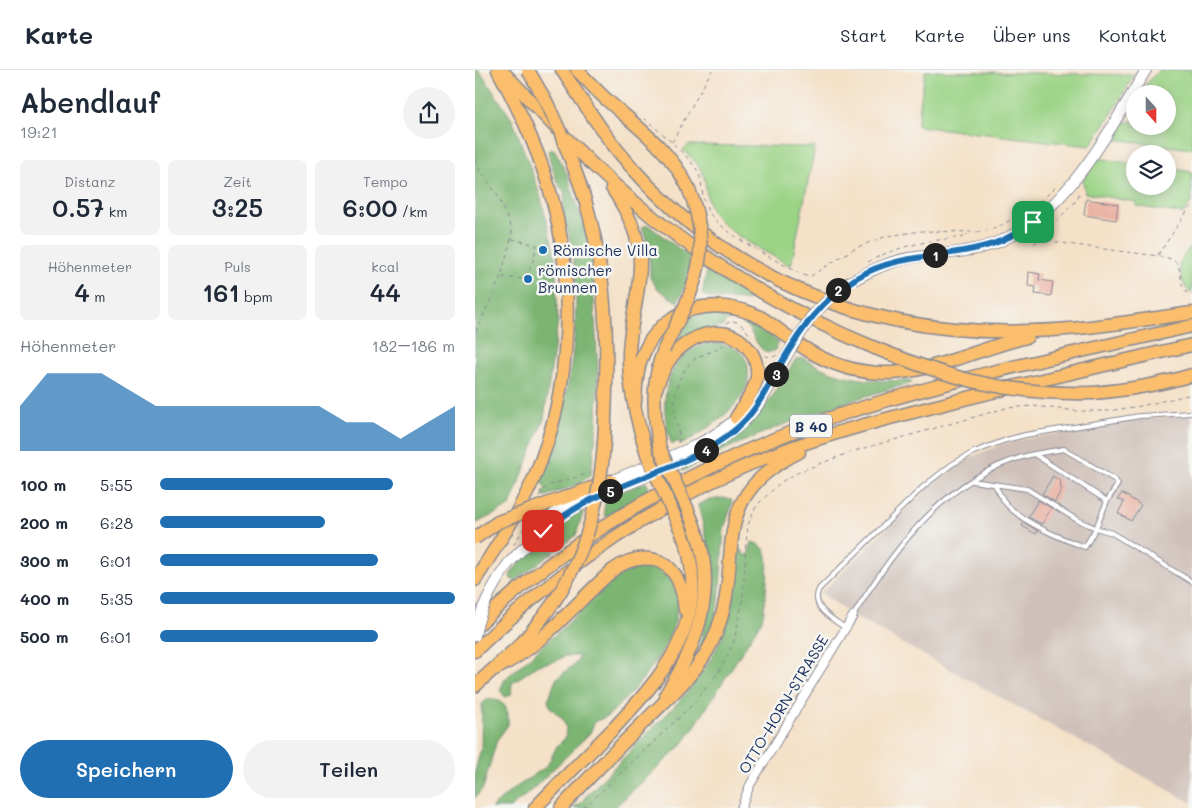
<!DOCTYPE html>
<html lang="de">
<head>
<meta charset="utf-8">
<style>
	body { margin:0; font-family:Mali,sans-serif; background:#f2f2f3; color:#1f2937; height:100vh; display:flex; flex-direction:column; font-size:19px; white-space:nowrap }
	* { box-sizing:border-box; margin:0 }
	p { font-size:16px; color:#747a83 }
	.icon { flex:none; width:28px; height:28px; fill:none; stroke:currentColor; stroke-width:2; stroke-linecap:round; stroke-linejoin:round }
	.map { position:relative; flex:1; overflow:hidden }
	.drawer { display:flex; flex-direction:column; background:#fff; width:475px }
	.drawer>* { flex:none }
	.needle { width:32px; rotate:159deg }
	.fabs { position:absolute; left:651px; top:15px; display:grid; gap:10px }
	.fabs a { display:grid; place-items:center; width:50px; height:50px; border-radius:50%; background:#fff; box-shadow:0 2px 12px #0003; font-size:25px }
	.pin { position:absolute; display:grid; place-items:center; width:42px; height:42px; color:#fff; margin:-21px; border-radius:10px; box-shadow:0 2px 8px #0006 }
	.km { position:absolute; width:25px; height:25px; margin:-12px; border-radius:50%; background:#222; color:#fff; font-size:14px; line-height:25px; text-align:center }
	.round { display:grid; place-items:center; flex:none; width:52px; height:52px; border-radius:26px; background:#f2f2f3 }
	.summary { display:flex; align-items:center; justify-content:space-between; height:85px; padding:0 20px }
	h1 { font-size:28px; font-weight:600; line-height:38px }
	.stats { display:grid; grid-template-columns:repeat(3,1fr); gap:8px; height:85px; padding:5px 20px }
	.stats div { display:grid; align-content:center; border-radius:8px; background:#f2f2f3; text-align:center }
	.stats b { font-size:25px; font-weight:600 }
	.stats small { font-size:14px; font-weight:400 }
	.stats p { font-size:14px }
	.chart { height:140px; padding:10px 20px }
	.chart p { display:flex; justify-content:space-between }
	.chart svg { width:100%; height:90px; margin-top:5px; fill:#1f6fb2; opacity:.7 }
	.action { display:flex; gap:10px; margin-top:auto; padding:10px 20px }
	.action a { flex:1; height:58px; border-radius:30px; background:#1f6fb2; color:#fff; font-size:20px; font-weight:600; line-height:58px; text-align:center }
	.action a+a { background:#f2f2f3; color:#1f2937 }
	ul { padding:0 20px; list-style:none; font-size:16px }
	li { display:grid; grid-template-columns:80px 60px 1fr; align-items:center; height:38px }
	li i { height:12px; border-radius:6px; background:#1f6fb2 }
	header { display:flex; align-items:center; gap:30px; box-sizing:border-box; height:70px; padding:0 25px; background:#fff; border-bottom:1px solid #e0e1e3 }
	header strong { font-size:24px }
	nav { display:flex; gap:28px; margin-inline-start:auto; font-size:18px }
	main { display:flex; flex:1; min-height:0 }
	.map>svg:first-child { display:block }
</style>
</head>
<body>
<header>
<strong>Karte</strong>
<nav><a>Start</a><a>Karte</a><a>Über uns</a><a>Kontakt</a></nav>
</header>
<main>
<section class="drawer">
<div class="summary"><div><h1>Abendlauf</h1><p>19:21</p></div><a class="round"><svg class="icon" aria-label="share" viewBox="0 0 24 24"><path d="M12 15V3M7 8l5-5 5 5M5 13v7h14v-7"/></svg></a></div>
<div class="stats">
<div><p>Distanz</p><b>0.57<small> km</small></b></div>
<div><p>Zeit</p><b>3:25</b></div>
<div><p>Tempo</p><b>6:00<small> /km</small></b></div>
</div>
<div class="stats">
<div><p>Höhenmeter</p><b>4<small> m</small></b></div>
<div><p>Puls</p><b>161<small> bpm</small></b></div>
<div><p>kcal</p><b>44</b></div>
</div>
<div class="chart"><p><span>Höhenmeter</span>182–186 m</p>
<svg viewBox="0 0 160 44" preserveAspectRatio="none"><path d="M0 44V22L10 6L20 6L30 6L40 14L50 22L60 22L70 22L80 22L90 22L100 22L110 22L120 30L130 30L140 38L150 30L160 22V44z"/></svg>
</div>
<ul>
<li><b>100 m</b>5:55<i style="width:79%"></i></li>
<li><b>200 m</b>6:28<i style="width:56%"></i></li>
<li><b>300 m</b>6:01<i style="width:74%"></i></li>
<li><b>400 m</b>5:35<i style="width:100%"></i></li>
<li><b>500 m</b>6:01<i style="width:74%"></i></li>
</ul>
<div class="action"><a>Speichern</a><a>Teilen</a></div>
</section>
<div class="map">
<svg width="717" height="738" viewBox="0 0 717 738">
	<rect width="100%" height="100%" fill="#f6f6f2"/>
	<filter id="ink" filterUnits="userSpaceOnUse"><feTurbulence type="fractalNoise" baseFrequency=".02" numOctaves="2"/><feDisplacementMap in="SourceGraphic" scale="10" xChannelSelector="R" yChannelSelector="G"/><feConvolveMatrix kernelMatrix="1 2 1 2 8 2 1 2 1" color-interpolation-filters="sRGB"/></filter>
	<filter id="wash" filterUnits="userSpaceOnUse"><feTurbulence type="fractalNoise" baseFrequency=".0096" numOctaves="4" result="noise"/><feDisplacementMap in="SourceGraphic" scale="20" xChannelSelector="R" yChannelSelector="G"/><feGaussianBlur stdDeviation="1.12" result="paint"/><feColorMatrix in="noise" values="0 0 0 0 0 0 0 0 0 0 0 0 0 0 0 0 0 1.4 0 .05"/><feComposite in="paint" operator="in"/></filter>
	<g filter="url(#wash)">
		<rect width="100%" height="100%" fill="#f4e1c8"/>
		<!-- industrial -->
		<path fill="#cfc1ba" d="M698 346H717V733L378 546 346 523 456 415 479 397 498 386 528 374 549 369 671 348Z"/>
		<!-- green -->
		<path fill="#9bd385" stroke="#5b8172" d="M684 0H717V79L637 69 647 52H657L660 38V56H692V24H666L671 14Z
			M450 1 659 5 639 40 615 76 442 56Z
			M213 75 340 77 316 196C293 183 250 163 237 141 231 131 232 118 229 107 225 95 217 88 208 80Z
			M623 88 660 94V116H692L693 98 717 102V131L708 144 661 136V132L610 123 608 110Z
			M717 174V223C707 219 706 203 704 193Z"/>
		<!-- forest -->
		<path fill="#7cb572" stroke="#4c7268" d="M0 0H4L38 51 65 124 80 186 83 250 69 349 35 436 0 454Z
			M76 79 81 82 93 106 113 170 117 193 123 303 122 356 116 405 104 414 69 427 68 422 71 419 65 410C87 356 101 290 101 232 102 213 99 193 96 175 93 158 85 139 90 123 80 112 76 95 73 81Z
			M173 155 215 187C215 202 211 220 202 232L184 220 175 208V194L171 169 167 157Z
			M232 200 273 226 272 231C257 227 239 232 227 224Z
			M235 244C268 244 279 252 303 272L300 280 293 283C277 277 280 252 256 249L250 252 248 257H240L204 272 203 270 215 249 219 246Z
			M242 273C256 276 268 279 272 293 283 330 232 359 206 375L205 372H201L197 375C185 343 185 297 220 278 227 275 235 274 242 273Z
			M328 288C364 310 395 312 435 310L437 313C379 328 322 348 267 372 247 380 228 391 208 401L207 397C238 382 267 366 289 338 301 323 310 305 321 289Z
			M171 412 175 420 130 447 129 440 131 428Z
			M247 428 256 429 257 434 249 459 244 532 237 555 222 584V581L232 549 238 512V500L234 478 223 435 231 431Z
			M109 439 101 465 40 511 36 509 35 505C59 473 74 460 109 439Z
			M277 472C282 473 287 476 290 480 296 488 290 538 287 550L217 661 205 677 139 738H99L108 731 110 727C130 707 149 687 169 667 203 633 234 604 250 558 259 533 260 505 262 479L268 481V485H273Z
			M176 497C183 500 190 503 195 509 221 547 171 609 145 634 141 638 136 644 131 647 127 649 123 650 120 651L115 663 58 719 35 738H16L37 720 72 696 82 676 90 668 91 658 88 649 76 638 73 631 81 609 102 592 104 586H90L81 591 63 595 37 613 36 625 30 627 25 620 30 609 91 555 120 525 147 504 162 498Z
			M13 629 24 631 30 636 33 643V655L22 670 8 718 0 728V702L6 678 7 634Z"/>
		<g id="blocks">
			<!-- building -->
			<path fill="#eab0a2" d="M611 129 643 134 641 150 609 145Z
				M554 202 565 204 564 210 578 212 576 226 560 224 561 217 553 216Z
				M578 406 586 412 585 417 587 418 580 432 567 424Z
				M647 423 666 435 656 451 643 443 649 432 643 429Z
				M563 430 576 438 567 454 553 447Z
				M549 453 563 461 561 464 547 456Z"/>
		</g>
	</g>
	<g filter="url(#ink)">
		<use href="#blocks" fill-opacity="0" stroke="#888893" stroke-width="1"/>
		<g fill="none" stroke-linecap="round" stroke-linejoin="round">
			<!-- service casing -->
			<g stroke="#888893" stroke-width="6">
				<path id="service" d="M559 384 589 379 640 410 643 414 632 431
					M520 415C524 422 527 429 532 435 549 453 587 469 610 477L621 458 637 463 717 512
					M378 546C420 476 476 402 559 384L632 431 621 458 602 450 552 419 497 411
					M370 558C357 548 335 538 344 519L449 416 476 395 499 382 531 370 550 365 665 346 717 343"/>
			</g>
			<!-- minor casing -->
			<g stroke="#888893" stroke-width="10">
				<path id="minor" d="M266 738 275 715 378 546"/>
			</g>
			<!-- tertiary casing -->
			<g stroke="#888893" stroke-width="12">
				<path id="tertiary" d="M365 218C387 205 408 193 434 188 458 184 484 184 509 177 586 155 632 64 671 0
					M130 414C176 391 229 381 267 343
					M73 449 86 438 108 425
					M33 494C56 469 82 447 113 431 166 405 227 393 270 350 290 331 301 303 315 280"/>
			</g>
			<!-- trunk casing -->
			<g stroke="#888893" stroke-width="15">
				<path id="trunk" d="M87 0C105 27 122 55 143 81 247 209 392 267 556 261 610 260 664 250 717 243
					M102 0C112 10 122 21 132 30 161 56 194 79 212 115
					M30 4C63 38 95 75 131 107 209 179 302 238 400 278
					M87 68C98 94 108 120 115 148 134 221 133 297 129 372
					M137 118C152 141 166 167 165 196 164 225 155 253 154 283 153 317 162 352 172 384
					M180 321C186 305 192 289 205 278 225 261 255 255 273 278 280 286 283 296 282 307 279 322 269 335 261 348
					M618 323C652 320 684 315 717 305
					M160 332C161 317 161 301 167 287 187 235 241 225 287 248 305 260 322 275 341 285 419 327 477 285 552 267
					M185 379C178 344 176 312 189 279
					M69 435 136 411
					M0 510C21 477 43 444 59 408 98 317 102 205 72 111 60 72 42 36 23 0
					M0 558C102 459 233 389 367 344 482 307 600 283 717 256
					M0 581C85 498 187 428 297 385 353 363 411 349 469 334 551 313 634 294 717 275
					M20 599C67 577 100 533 138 500 161 483 192 483 204 513 208 522 209 531 210 540
					M0 616 47 573 68 547
					M191 624C218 583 238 532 227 482 224 467 218 452 212 438
					M60 738C86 711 113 684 140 657 186 608 230 557 214 484 211 471 205 458 199 445
					M86 738C113 708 142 679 170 651 196 625 222 604 238 570 274 491 225 431 324 382"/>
			</g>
			<!-- path -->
			<path stroke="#888893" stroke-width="1" stroke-dasharray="4 4" stroke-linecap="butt" d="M169 48C182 59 219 90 224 104 227 112 227 123 229 131
				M197 72 237 0
				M0 90 2 96 23 126 37 160 36 169 26 206 0 264
				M231 137C242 162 299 189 324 203L331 206H336L380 178 412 166 447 161 503 162 521 158 545 145 569 128 583 115
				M566 166 580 172C607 176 634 180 660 183 671 185 688 185 698 190 711 198 700 220 717 225
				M559 174 601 131 604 125 602 120
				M683 185 717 134
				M393 192C423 175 456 170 491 167L492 164
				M27 207 48 209C57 200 59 187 62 175L37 169
				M251 254C262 246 270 258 276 267
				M290 286 298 287 302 285
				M203 373C206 364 201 356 200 346 198 328 202 307 214 294 225 282 241 283 248 275
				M64 426 72 416 115 403
				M39 475 52 452
				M109 738 218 634 242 604 250 591 259 571 268 528 271 473 273 455 279 440 283 434 306 412 326 401 376 382 531 338 558 336 602 341H632L666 336 717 324"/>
			<!-- service -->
			<use href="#service" stroke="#fff" stroke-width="4"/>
			<!-- minor -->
			<use href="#minor" stroke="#fff" stroke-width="8"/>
			<!-- tertiary -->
			<use href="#tertiary" stroke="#fff" stroke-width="10"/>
			<!-- trunk -->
			<use href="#trunk" stroke="#fabe6d" stroke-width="12"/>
			<!-- tertiary-bridge casing -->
			<g stroke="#888893" stroke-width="12" stroke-linecap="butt">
				<path id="tertiary-bridge" d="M315 280 336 247 365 218
					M0 566C4 541 18 515 33 494"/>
			</g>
			<!-- trunk-bridge casing -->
			<g stroke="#888893" stroke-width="15" stroke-linecap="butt">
				<path id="trunk-bridge" d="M53 0 72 33 87 66
					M400 278C476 309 534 325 618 323
					M189 279C219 220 241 180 212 115
					M185 379 212 438
					M172 384 199 445
					M0 468 23 452 69 435
					M68 547C107 497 125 435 129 372"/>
			</g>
			<!-- tertiary-bridge -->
			<use href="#tertiary-bridge" stroke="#fff" stroke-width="10"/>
			<!-- trunk-bridge -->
			<use href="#trunk-bridge" stroke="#fabe6d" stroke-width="12"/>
		</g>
	</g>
	<g fill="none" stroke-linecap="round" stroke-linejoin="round" filter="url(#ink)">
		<!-- route casing -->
		<g stroke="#fff" stroke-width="10">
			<path id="route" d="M68 461C82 450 97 440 112 432 162 406 218 395 261 359 282 341 291 319 304 297 325 261 346 229 383 207 421 184 466 188 507 177 525 173 543 163 558 152"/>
		</g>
		<!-- route -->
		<use href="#route" stroke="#1f6fb2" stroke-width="6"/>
	</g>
	<!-- markers -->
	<g fill="#1f6fb2" stroke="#f6f6f2" stroke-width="2">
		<circle cx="68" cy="180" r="5"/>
		<circle cx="53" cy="209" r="5"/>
	</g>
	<g text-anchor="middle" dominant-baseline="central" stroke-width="5" stroke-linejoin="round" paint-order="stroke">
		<!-- shield labels -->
		<rect fill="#f6f6f2" stroke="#5d6b8a" stroke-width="1" x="315" y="344.5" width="42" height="23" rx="4"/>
		<g font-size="14" font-weight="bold" fill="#1b2f5e">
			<text x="336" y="356">B 40</text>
		</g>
		<!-- poi labels -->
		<g font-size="15" fill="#1b2f5e" stroke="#f6f6f2" text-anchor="start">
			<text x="78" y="180">Römische Villa</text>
			<text x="63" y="200">römischer<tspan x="63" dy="17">Brunnen</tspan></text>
		</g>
		<!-- street labels -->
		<g font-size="15" fill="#1b2f5e" stroke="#f6f6f2">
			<text transform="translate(308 634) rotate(-59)">OTTO-HORN-STRASSE</text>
		</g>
	</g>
</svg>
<div class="fabs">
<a><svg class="needle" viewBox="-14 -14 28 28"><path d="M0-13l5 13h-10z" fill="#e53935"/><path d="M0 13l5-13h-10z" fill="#747a83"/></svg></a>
<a><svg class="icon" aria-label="layers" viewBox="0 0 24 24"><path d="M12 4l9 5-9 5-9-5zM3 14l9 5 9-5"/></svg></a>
</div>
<div class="pin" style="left:558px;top:152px;background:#1e9e55"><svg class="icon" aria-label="arrive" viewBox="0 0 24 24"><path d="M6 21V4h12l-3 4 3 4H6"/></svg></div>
<div class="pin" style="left:68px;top:461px;background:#d93025"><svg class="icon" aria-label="check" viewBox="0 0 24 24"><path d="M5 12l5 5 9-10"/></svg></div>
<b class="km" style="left:460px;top:185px">1</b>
<b class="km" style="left:363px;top:220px">2</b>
<b class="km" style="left:301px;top:304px">3</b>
<b class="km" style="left:231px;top:380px">4</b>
<b class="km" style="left:135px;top:421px">5</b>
</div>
</main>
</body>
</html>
